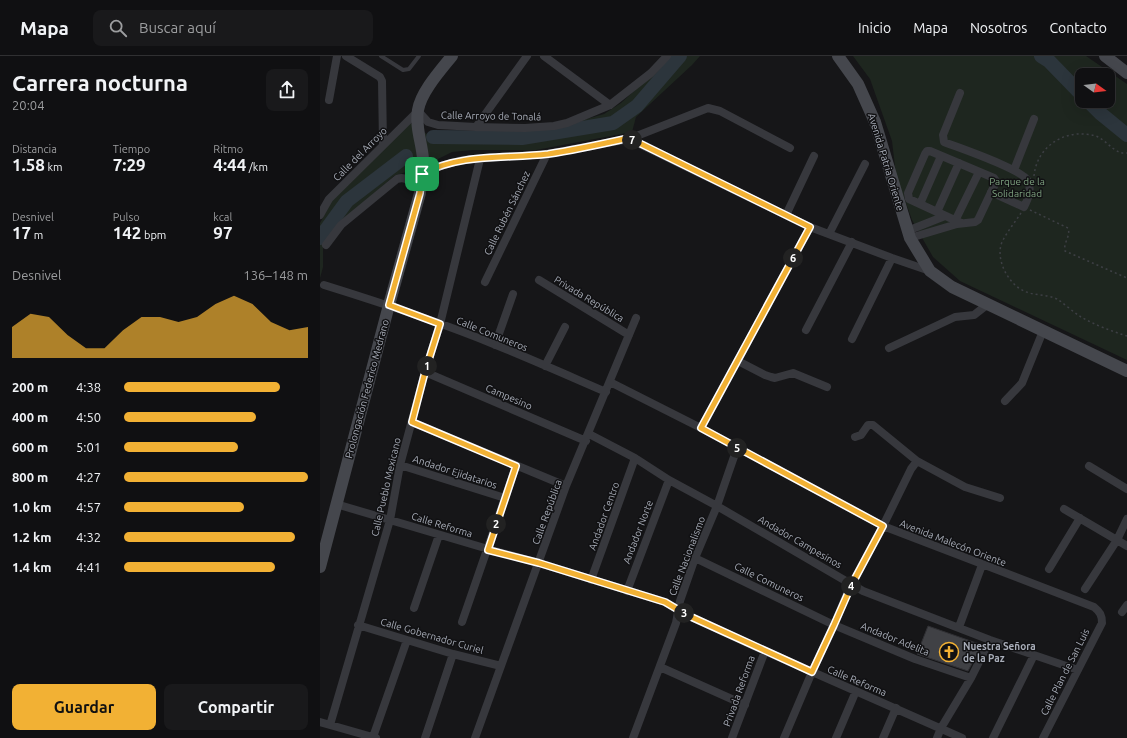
<!DOCTYPE html>
<html lang="es">
<head>
<meta charset="utf-8">
<style>
	body { margin:0; font-family:Ubuntu,sans-serif; background:#19191b; color:#f1f3f6; height:100vh; display:flex; flex-direction:column; font-size:15px; white-space:nowrap }
	* { box-sizing:border-box; margin:0 }
	p { font-size:13px; color:#9c9d9f }
	.icon { flex:none; width:22px; height:22px; fill:none; stroke:currentColor; stroke-width:2; stroke-linecap:round; stroke-linejoin:round }
	.map { position:relative; flex:1; overflow:hidden }
	.side { display:flex; flex-direction:column; background:#101012; width:320px }
	.side>* { flex:none }
	.needle { width:26px; rotate:105deg }
	.tools { position:absolute; left:755px; top:12px; display:grid; gap:8px }
	.tools a { display:grid; place-items:center; width:40px; height:40px; border-radius:8px; background:#101012; box-shadow:0 4px 16px #0002,0 0 0 1px #303032; font-size:20px }
	.pin { position:absolute; display:grid; place-items:center; width:34px; height:34px; color:#fff; margin:-17px; border-radius:8px; box-shadow:0 2px 6px #0006 }
	.km { position:absolute; width:20px; height:20px; margin:-10px; border-radius:50%; background:#222; color:#fff; font-size:11px; line-height:20px; text-align:center }
	.round { display:grid; place-items:center; flex:none; width:42px; height:42px; border-radius:8px; background:#19191b }
	.headline { display:flex; align-items:center; justify-content:space-between; height:68px; padding:0 12px }
	h1 { font-size:22px; font-weight:700; line-height:30px }
	.stats { display:grid; grid-template-columns:repeat(3,1fr); gap:6px; height:68px; padding:4px 12px }
	.stats div { display:grid; align-content:center }
	.stats b { font-size:17px; font-weight:700 }
	.stats small { font-size:11px; font-weight:400 }
	.stats p { font-size:11px }
	.chart { height:112px; padding:8px 12px }
	.chart p { display:flex; justify-content:space-between }
	.chart svg { width:100%; height:72px; margin-top:4px; fill:#f2b134; opacity:.7 }
	.cta { display:flex; gap:8px; margin-top:auto; padding:8px 12px }
	.cta a { flex:1; height:46px; border-radius:8px; background:#f2b134; color:#111; font-size:16px; font-weight:700; line-height:46px; text-align:center }
	.cta a+a { background:#19191b; color:#f1f3f6 }
	ul { padding:0 12px; list-style:none; font-size:13px }
	li { display:grid; grid-template-columns:64px 48px 1fr; align-items:center; height:30px }
	li i { height:10px; border-radius:5px; background:#f2b134 }
	header { display:flex; align-items:center; gap:24px; box-sizing:border-box; height:56px; padding:0 20px; background:#101012; border-bottom:1px solid #303032 }
	header strong { font-size:19px }
	nav { display:flex; gap:22px; margin-inline-start:auto; font-size:14px }
	.search { width:280px; height:36px; background:#19191b; display:flex; align-items:center; gap:10px; box-sizing:border-box; padding:0 14px; border-radius:8px; color:#9c9d9f; font-size:15px }
	main { display:flex; flex:1; min-height:0 }
	.map>svg:first-child { display:block }
</style>
</head>
<body>
<header>
<strong>Mapa</strong>
<div class="search"><svg class="icon" aria-label="search" viewBox="0 0 24 24"><circle cx="10" cy="10" r="6"/><path d="M15 15l6 6"/></svg>Buscar aquí</div>
<nav><a>Inicio</a><a>Mapa</a><a>Nosotros</a><a>Contacto</a></nav>
</header>
<main>
<section class="side">
<div class="headline"><div><h1>Carrera nocturna</h1><p>20:04</p></div><a class="round"><svg class="icon" aria-label="share" viewBox="0 0 24 24"><path d="M12 15V3M7 8l5-5 5 5M5 13v7h14v-7"/></svg></a></div>
<div class="stats">
<div><p>Distancia</p><b>1.58<small> km</small></b></div>
<div><p>Tiempo</p><b>7:29</b></div>
<div><p>Ritmo</p><b>4:44<small> /km</small></b></div>
</div>
<div class="stats">
<div><p>Desnivel</p><b>17<small> m</small></b></div>
<div><p>Pulso</p><b>142<small> bpm</small></b></div>
<div><p>kcal</p><b>97</b></div>
</div>
<div class="chart"><p><span>Desnivel</span>136–148 m</p>
<svg viewBox="0 0 160 44" preserveAspectRatio="none"><path d="M0 44V25L10 17L20 19L30 30L40 38L50 38L60 27L70 19L80 19L90 22L100 19L110 11L120 6L130 11L140 22L150 27L160 25V44z"/></svg>
</div>
<ul>
<li><b>200 m</b>4:38<i style="width:85%"></i></li>
<li><b>400 m</b>4:50<i style="width:72%"></i></li>
<li><b>600 m</b>5:01<i style="width:62%"></i></li>
<li><b>800 m</b>4:27<i style="width:100%"></i></li>
<li><b>1.0 km</b>4:57<i style="width:65%"></i></li>
<li><b>1.2 km</b>4:32<i style="width:93%"></i></li>
<li><b>1.4 km</b>4:41<i style="width:82%"></i></li>
</ul>
<div class="cta"><a>Guardar</a><a>Compartir</a></div>
</section>
<div class="map">
<svg width="807" height="682" viewBox="0 0 807 682">
	<rect width="100%" height="100%" fill="#161618"/>
	<!-- green -->
	<path fill="#1e261f" fill-rule="evenodd" d="M352 0H380L372 9 316 61 312 76 216 94H153L132 96 106 109 94 121 86 116 74 120 19 168 3 189V211L0 222V167L13 143 89 66 107 78 231 73 284 58 301 47Z
		M533 0H766L807 28V304L640 225 613 201 592 164 576 119 572 85 550 23ZM762 19H788V45H762Z"/>
	<g fill="none" stroke-linecap="round" stroke-linejoin="round">
		<!-- river -->
		<path stroke="#2c353c" stroke-width="14" d="M721 0 729 5 762 39
			M768 45 780 57 807 79
			M113 81 202 82 293 67 317 50 360 0
			M0 182 27 145 86 100"/>
	</g>
	<!-- building -->
	<path fill="#404145" stroke="#303034" d="M608 570 662 589 648 615 597 598Z"/>
	<g fill="none" stroke-linecap="round" stroke-linejoin="round">
		<!-- path -->
		<path stroke="#3d3f44" stroke-width="1.5" stroke-dasharray="2 3" stroke-linecap="butt" d="M714 120C716 97 734 80 757 78 764 78 772 78 778 81 788 86 796 99 807 97
			M710 154 748 172C751 180 743 187 745 195L807 222
			M701 157C695 166 687 176 682 186 675 203 688 228 704 235 714 240 727 238 737 243 745 248 753 256 761 261 775 269 791 275 807 280"/>
		<!-- lane -->
		<path stroke="#37383d" stroke-width="4" d="M61 0 83 14 89 13 99 0"/>
		<!-- street -->
		<path stroke="#37383d" stroke-width="8" d="M26 0 60 21 62 25 63 88
			M224 0 290 49
			M640 37 623 79 624 86C639 92 702 113 708 125 712 134 708 143 704 151L671 136
			M9 44 17 0
			M156 71 207 0
			M309 83 490 171 572 202 610 215
			M694 114 714 63
			M102 118 114 112 142 104 227 98 309 83 388 52 400 55 470 92
			M600 148 621 100
			M617 156 639 107
			M0 159 9 143 98 55 108 66 118 69 156 71 205 72 234 70 247 67 290 49 331 17 347 0
			M466 159 494 100
			M635 165 659 116
			M587 175 625 160
			M509 178 545 108
			M590 182 637 168 655 166 658 164 675 128 676 125 674 122 610 95H607L605 98 588 137 589 143 641 167
			M6 189 21 169 77 123C88 119 94 129 100 137
			M219 224 309 279
			M165 226 227 98
			M4 229C62 247 120 266 176 289 213 304 249 320 286 336
			M486 274 532 186
			M532 283 572 202
			M175 289 193 238
			M569 292 635 261 654 259 668 248
			M418 305 445 319 451 321 455 322 473 317 507 331
			M225 310 245 271
			M105 316 266 385
			M290 326 381 372 563 470 774 551C780 556 782 559 782 567L723 682
			M685 345 702 327 723 275
			M92 366 246 430
			M381 372 490 171
			M269 378 315 402 349 424 397 450 543 535 670 584 758 614
			M535 381 541 379 548 369H553L597 405 645 431 680 442
			M80 409 185 442
			M769 410 807 433
			M16 448 168 493 219 507 345 546 367 559 445 595 642 682
			M744 453 807 490
			M375 502 514 569 595 603 651 622
			M729 513 760 462
			M271 524 315 402
			M765 533 797 484 807 463
			M307 535 349 424
			M94 552 119 479
			M802 556 807 549
			M142 566 196 410
			M38 569 133 598 181 610
			M639 571 662 509
			M340 611 425 649
			M0 666 56 682
			M10 669 70 464 80 409 105 316 120 268 160 103
			M53 681 87 584
			M105 682 133 598
			M155 682 246 430 316 262
			M313 682 356 567 360 545 375 502 397 450 417 392
			M412 682 445 595
			M464 682 492 616 514 569 529 533 563 470 591 413 597 405
			M516 682 536 635
			M563 682 576 652
			M617 682 621 672 651 622 670 584
			M673 682 714 599"/>
		<!-- secondary -->
		<path stroke="#45474d" stroke-width="12" d="M518 0 538 28 555 66 590 182 610 215 632 231 807 315
			M785 0 807 17
			M0 511 69 249 100 137C101 126 103 114 103 103 102 87 95 71 98 54 101 36 120 15 132 0"/>
	</g>
	<g fill="none" stroke-linecap="round" stroke-linejoin="round">
		<!-- route casing -->
		<g stroke="#fff" stroke-width="8">
			<path id="route" d="M309 82 490 171 381 372 563 470 532 528 514 569 492 616 367 559 345 546 219 507 168 494 196 410 92 366 105 316 120 268 69 249 100 137 102 118C141 97 186 103 228 98 255 94 282 88 309 82Z"/>
		</g>
		<!-- route -->
		<use href="#route" stroke="#f2b134" stroke-width="5"/>
	</g>
	<!-- icons -->
	<defs>
		<g id="church-ring" transform="scale(1)"><circle r="9.5" fill="#111113" stroke="#f2b134" stroke-width="1.5"/><path d="M-1.2-6h2.4v3.5h3.3v2.4h-3.3V6h-2.4V-.1h-3.3v-2.4h3.3Z" fill="#f2b134"/></g>
	</defs>
	<g fill-rule="evenodd">
		<use href="#church-ring" x="629" y="596"/>
	</g>
	<g text-anchor="middle" dominant-baseline="central" stroke-width="3" stroke-linejoin="round" paint-order="stroke">
		<!-- street labels -->
		<g font-size="10" fill="#a8adb8" stroke="#111113">
			<text transform="translate(171 60) rotate(1)">Calle Arroyo de Tonalá</text>
			<text transform="translate(40 98) rotate(-45)">Calle del Arroyo</text>
			<text transform="translate(566 106) rotate(73)">Avenida Patria Oriente</text>
			<text transform="translate(187 157) rotate(-64)">Calle Rubén Sánchez</text>
			<text transform="translate(269 243) rotate(31)">Privada República</text>
			<text transform="translate(172 278) rotate(22)">Calle Comuneros</text>
			<text transform="translate(47 333) rotate(-75)">Prolongación Federico Medrano</text>
			<text transform="translate(189 341) rotate(23)">Campesino</text>
			<text transform="translate(135 416) rotate(18)">Andador Ejidatarios</text>
			<text transform="translate(66 431) rotate(-77)">Calle Pueblo Mexicano</text>
			<text transform="translate(227 456) rotate(-70)">Calle República</text>
			<text transform="translate(284 460) rotate(-70)">Andador Centro</text>
			<text transform="translate(122 469) rotate(17)">Calle Reforma</text>
			<text transform="translate(318 476) rotate(-69)">Andador Norte</text>
			<text transform="translate(480 486) rotate(30)">Andador Campesinos</text>
			<text transform="translate(633 487) rotate(21)">Avenida Malecón Oriente</text>
			<text transform="translate(367 500) rotate(-69)">Calle Nacionalismo</text>
			<text transform="translate(449 526) rotate(26)">Calle Comuneros</text>
			<text transform="translate(112 580) rotate(16)">Calle Gobernador Curiel</text>
			<text transform="translate(575 583) rotate(22)">Andador Adelita</text>
			<text transform="translate(745 616) rotate(-63)">Calle Plan de San Luis</text>
			<text transform="translate(537 625) rotate(23)">Calle Reforma</text>
			<text transform="translate(419 635) rotate(-70)">Privada Reforma</text>
		</g>
		<!-- park labels -->
		<g font-size="10" fill="#7fa381" stroke="#111113">
			<text x="697" y="125">Parque de la<tspan x="697" dy="12">Solidaridad</tspan></text>
		</g>
		<!-- poi labels -->
		<g font-size="10" font-weight="bold" fill="#a8adb8" stroke="#111113" text-anchor="start">
			<text x="643" y="590">Nuestra Señora<tspan x="643" dy="12">de la Paz</tspan></text>
		</g>
	</g>
</svg>
<div class="tools">
<a><svg class="needle" viewBox="-14 -14 28 28"><path d="M0-13l5 13h-10z" fill="#e53935"/><path d="M0 13l5-13h-10z" fill="#9c9d9f"/></svg></a>
</div>
<div class="pin" style="left:102px;top:118px;background:#1e9e55"><svg class="icon" aria-label="arrive" viewBox="0 0 24 24"><path d="M6 21V4h12l-3 4 3 4H6"/></svg></div>
<b class="km" style="left:107px;top:310px">1</b>
<b class="km" style="left:176px;top:468px">2</b>
<b class="km" style="left:364px;top:557px">3</b>
<b class="km" style="left:531px;top:530px">4</b>
<b class="km" style="left:417px;top:392px">5</b>
<b class="km" style="left:473px;top:202px">6</b>
<b class="km" style="left:312px;top:84px">7</b>
</div>
</main>
</body>
</html>
